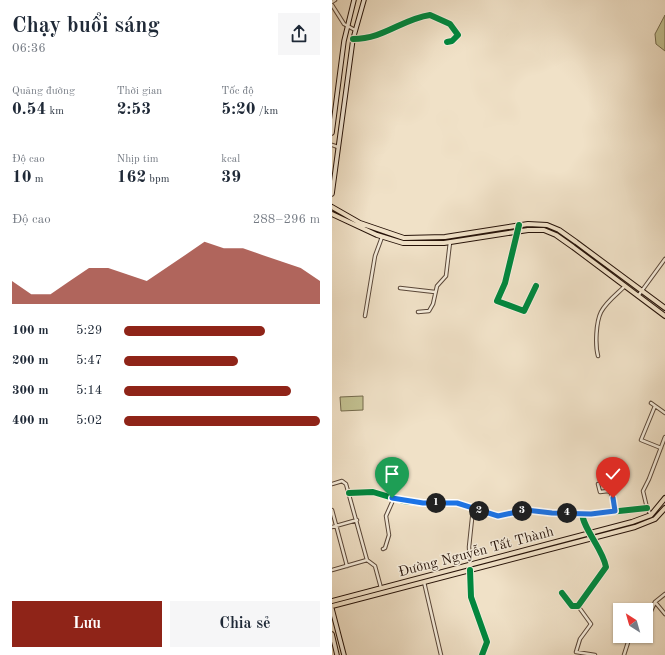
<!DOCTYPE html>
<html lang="vi">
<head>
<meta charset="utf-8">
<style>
	body { margin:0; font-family:"Old Standard TT",serif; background:#f6f6f7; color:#1f2937; height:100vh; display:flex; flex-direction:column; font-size:15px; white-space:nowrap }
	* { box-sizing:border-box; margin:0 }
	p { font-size:13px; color:#747a83 }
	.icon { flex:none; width:22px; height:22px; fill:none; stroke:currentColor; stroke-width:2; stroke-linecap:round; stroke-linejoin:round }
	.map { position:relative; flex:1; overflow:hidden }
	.details { display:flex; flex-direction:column; background:#fff; width:332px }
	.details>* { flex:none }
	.needle { width:26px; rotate:323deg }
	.tools { position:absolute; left:281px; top:603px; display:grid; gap:8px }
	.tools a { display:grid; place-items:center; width:40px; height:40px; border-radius:0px; background:#fff; box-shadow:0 1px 3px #0004; font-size:20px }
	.pin { position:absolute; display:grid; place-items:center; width:34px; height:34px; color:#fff; margin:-41px -17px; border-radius:50% 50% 50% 0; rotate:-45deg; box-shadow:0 0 4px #0007 }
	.pin .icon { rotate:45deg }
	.km { position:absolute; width:20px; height:20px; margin:-10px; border-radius:50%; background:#222; color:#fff; font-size:11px; line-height:20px; text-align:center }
	.round { display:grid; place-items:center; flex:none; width:42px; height:42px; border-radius:0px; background:#f6f6f7 }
	.overview { display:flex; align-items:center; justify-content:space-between; height:68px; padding:0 12px }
	h1 { font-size:22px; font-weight:600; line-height:30px }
	.figures { display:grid; grid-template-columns:repeat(3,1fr); gap:6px; height:68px; padding:4px 12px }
	.figures div { display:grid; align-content:center }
	.figures b { font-size:17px; font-weight:600 }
	.figures small { font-size:11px; font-weight:400 }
	.figures p { font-size:11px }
	.chart { height:112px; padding:8px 12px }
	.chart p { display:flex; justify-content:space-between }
	.chart svg { width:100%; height:72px; margin-top:4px; fill:#8f2418; opacity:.7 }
	.button { display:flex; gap:8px; margin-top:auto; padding:8px 12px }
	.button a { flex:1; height:46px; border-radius:0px; background:#8f2418; color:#fff; font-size:16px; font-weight:600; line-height:46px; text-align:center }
	.button a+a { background:#f6f6f7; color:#1f2937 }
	ul { padding:0 12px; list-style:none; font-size:13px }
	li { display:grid; grid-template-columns:64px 48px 1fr; align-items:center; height:30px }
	li i { height:10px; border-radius:5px; background:#8f2418 }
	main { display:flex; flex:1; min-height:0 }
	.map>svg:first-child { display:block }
</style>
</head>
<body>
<main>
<section class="details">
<div class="overview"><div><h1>Chạy buổi sáng</h1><p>06:36</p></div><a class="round"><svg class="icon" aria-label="share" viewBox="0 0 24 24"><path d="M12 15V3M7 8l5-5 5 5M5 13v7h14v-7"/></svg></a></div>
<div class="figures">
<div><p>Quãng đường</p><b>0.54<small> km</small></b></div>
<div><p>Thời gian</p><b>2:53</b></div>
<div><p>Tốc độ</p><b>5:20<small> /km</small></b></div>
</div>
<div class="figures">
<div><p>Độ cao</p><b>10<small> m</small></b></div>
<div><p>Nhịp tim</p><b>162<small> bpm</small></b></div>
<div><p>kcal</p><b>39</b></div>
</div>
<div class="chart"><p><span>Độ cao</span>288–296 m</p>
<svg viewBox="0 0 160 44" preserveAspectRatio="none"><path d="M0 44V30L10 38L20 38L30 30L40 22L50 22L60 26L70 30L80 22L90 14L100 6L110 10L120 10L130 14L140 18L150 22L160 30V44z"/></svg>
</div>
<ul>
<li><b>100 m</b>5:29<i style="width:72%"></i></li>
<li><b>200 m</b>5:47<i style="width:58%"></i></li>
<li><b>300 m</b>5:14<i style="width:85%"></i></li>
<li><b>400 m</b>5:02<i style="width:100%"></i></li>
</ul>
<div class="button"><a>Lưu</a><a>Chia sẻ</a></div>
</section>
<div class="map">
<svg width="333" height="655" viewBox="0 0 333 655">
	<rect width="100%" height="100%" fill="#f0e1c7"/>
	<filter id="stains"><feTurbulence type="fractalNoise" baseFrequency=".005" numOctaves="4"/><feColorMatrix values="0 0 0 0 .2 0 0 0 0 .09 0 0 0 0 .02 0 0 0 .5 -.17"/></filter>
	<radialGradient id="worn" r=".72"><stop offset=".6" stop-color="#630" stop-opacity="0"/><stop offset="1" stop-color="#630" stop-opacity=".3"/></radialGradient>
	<!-- green -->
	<path fill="#c2c090" stroke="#746a4c" d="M333 15V51L324 44 323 34Z
		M31 396V410L9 411 8 397Z"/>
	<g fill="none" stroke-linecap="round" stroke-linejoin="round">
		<!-- minor casing -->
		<g stroke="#594638" stroke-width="4.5">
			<path id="minor" d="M0 2 3 0
				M0 5 12 24 23 30
				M21 39C52 39 70 19 98 15L118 24 126 35 120 41 115 42
				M0 145 6 147
				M187 226 173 283 165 301 192 311 204 286
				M68 288 103 292
				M306 296 333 259
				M86 312 97 311 101 304 105 286 114 276 118 242
				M33 316 43 256 50 237
				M266 356C263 345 264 322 269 312 274 302 285 294 293 286
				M319 403 333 413
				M323 406 309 440 329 448
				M0 484 10 481 14 484 35 560 43 566 49 588
				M266 484 268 492 276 491 279 493 283 511
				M17 493 41 492 71 501 91 503H125L166 516 194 510 220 513 259 514 315 508
				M0 510 15 566
				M319 515 315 508 311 491 317 479 333 437
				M0 527 25 520
				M51 549 53 548 57 535 54 516 62 498
				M138 565 137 547 141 509
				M0 570 35 560
				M138 570 139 597 155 642 150 655
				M92 582 109 655
				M230 593 240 606H246L274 567C271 549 251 529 250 513
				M323 602 333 614
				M246 606 259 624 248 639 244 652 263 655
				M314 615 319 611 323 602 333 594
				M292 655 298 636"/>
		</g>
		<!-- secondary casing -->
		<g stroke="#271309" stroke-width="5.5">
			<path id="secondary" d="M0 133 12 41 22 0
				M0 194 21 39 32 0
				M0 609 12 655
				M0 634 5 655"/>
		</g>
		<!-- primary casing -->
		<g stroke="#271309" stroke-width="6">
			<path id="primary" d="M0 601 300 522 319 515 333 498
				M0 606 303 527 323 519 333 508"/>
		</g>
		<!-- trunk casing -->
		<g stroke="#271309" stroke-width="6">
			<path id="trunk" d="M0 207 28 223 72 238 113 237 196 224 215 225 227 230 244 242 333 308
				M0 214 45 235 71 243H112L196 230H212L224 235 241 247 333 316"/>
		</g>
		<!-- minor -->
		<use href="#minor" stroke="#f5ecdb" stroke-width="2.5"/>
		<!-- secondary -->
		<use href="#secondary" stroke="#f5ecdb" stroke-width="3.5"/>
		<!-- primary -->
		<use href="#primary" stroke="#f0e1c7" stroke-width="4"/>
		<!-- trunk -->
		<use href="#trunk" stroke="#f0e1c7" stroke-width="4"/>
		<!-- cycleway casing -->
		<g stroke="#f5ecdb" stroke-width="8">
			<path id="cycleway" d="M21 39C52 39 70 19 98 15L118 24 126 35 120 41 115 42
				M187 225 173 283 165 301 192 311 204 286
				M17 493 41 492 71 501 91 503H125L166 516 194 510 220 513 259 514 315 508
				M138 570 139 597 155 642 150 655
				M230 593 240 606H246L274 567C271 549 251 529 250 513"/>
		</g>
		<!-- cycleway -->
		<use href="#cycleway" stroke="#00873e" stroke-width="6"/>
	</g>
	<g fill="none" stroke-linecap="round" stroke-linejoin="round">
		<!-- route casing -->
		<g stroke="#fff" stroke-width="8">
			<path id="route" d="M60 498 91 503H125L166 516 194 510 220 513 259 514 283 511 281 498"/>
		</g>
		<!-- route -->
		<use href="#route" stroke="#1a73e8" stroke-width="5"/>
	</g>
	<g text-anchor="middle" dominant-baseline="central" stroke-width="3" stroke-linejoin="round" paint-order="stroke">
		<!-- street labels -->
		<g font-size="14" fill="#271309" stroke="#f5ecdb">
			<text transform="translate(144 552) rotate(-15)">Đường Nguyễn Tất Thành</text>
		</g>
	</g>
	<rect width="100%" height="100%" filter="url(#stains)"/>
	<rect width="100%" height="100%" fill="url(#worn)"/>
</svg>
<div class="tools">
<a><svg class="needle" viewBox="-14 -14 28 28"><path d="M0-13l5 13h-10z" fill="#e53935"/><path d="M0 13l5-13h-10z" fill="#747a83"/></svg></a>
</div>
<div class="pin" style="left:60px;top:498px;background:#1e9e55"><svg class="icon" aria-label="arrive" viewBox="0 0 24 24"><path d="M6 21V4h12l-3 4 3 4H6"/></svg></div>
<div class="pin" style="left:281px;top:498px;background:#d93025"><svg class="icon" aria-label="check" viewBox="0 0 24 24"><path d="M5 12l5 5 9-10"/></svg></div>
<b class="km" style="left:104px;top:503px">1</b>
<b class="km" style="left:147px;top:511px">2</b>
<b class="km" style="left:190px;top:511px">3</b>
<b class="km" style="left:235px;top:513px">4</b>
</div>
</main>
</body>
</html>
